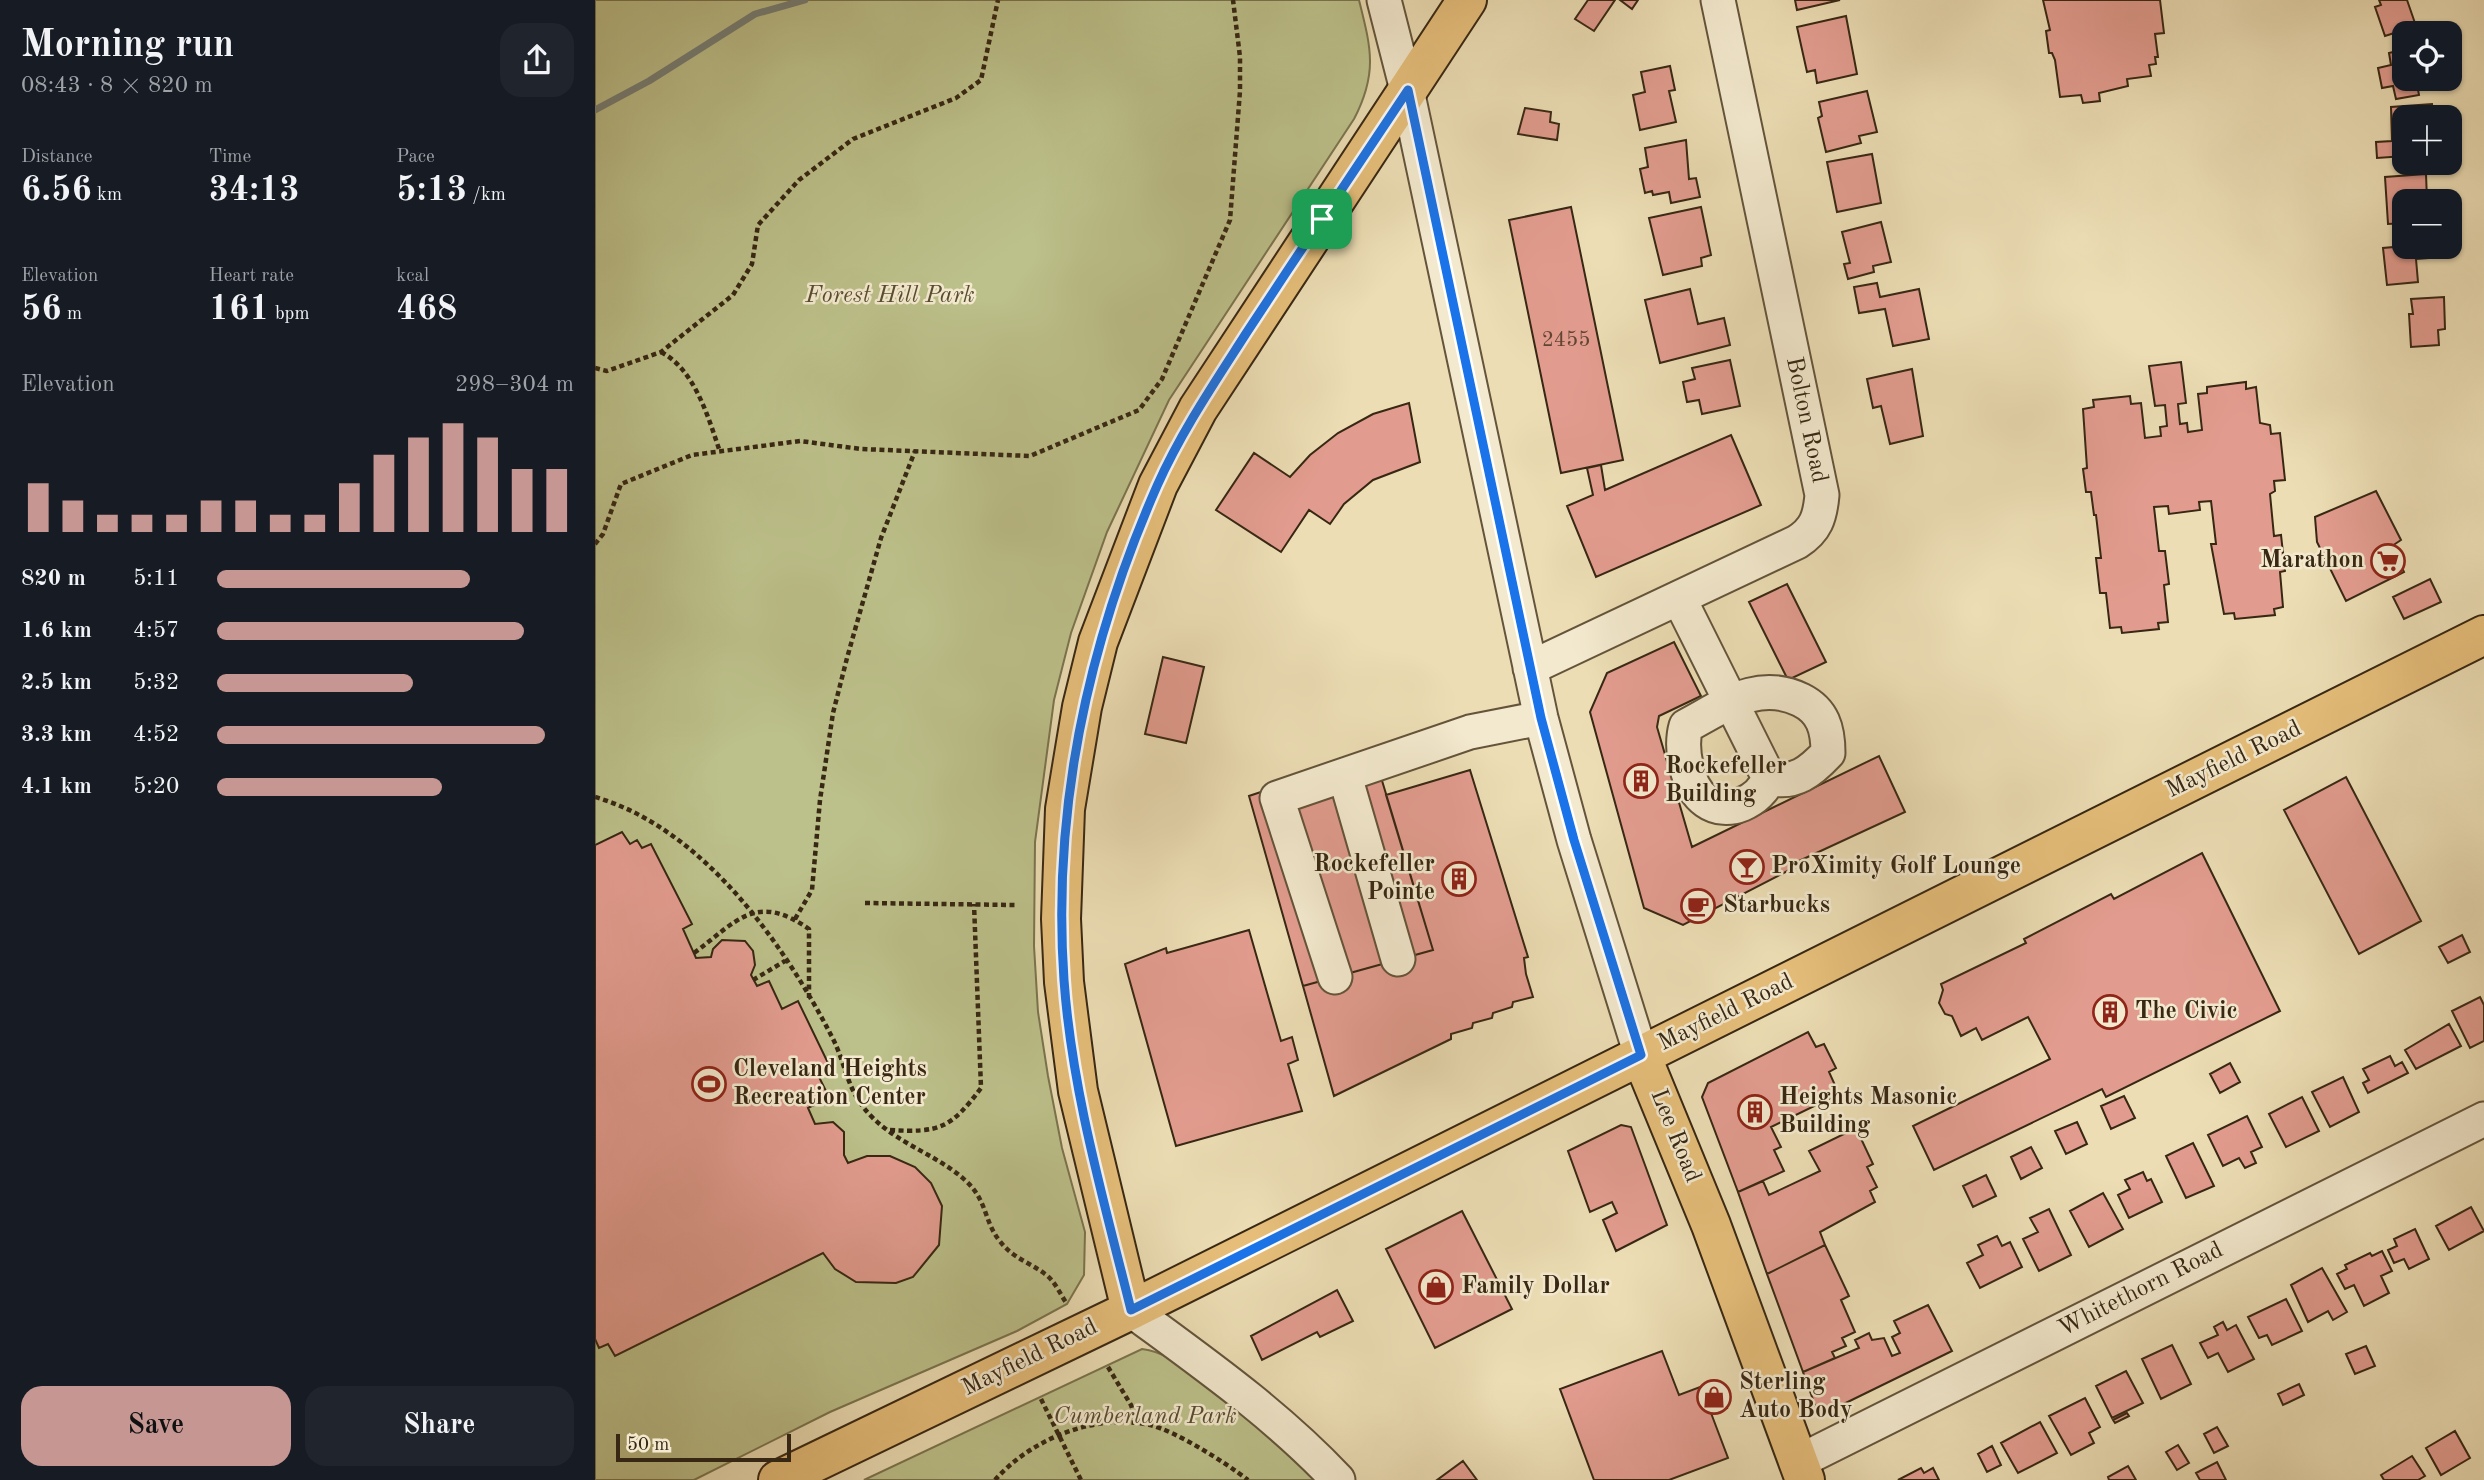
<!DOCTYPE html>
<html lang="en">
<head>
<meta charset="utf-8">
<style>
	body { margin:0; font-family:"Old Standard TT",serif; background:#20242c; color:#f1f3f6; height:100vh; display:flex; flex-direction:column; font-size:26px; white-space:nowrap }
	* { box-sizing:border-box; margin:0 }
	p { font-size:23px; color:#9ea1a6 }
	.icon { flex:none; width:38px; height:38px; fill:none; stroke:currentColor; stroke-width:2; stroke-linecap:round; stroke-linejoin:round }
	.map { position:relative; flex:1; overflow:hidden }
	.drawer { display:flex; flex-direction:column; background:#171b24; width:595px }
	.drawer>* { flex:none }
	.buttons { position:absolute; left:1797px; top:21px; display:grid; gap:14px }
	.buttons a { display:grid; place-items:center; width:70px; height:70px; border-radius:14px; background:#171b24; box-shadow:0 2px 5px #0004; font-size:35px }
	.scale { position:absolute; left:21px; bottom:18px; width:175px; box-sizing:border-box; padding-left:7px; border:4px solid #372713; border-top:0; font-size:19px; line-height:24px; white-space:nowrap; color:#372713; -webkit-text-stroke:5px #f3e9ce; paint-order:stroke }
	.pin { position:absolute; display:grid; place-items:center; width:60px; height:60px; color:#fff; margin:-30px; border-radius:14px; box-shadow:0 4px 10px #0006 }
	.round { display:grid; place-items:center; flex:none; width:74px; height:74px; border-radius:21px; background:#20242c }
	.summary { display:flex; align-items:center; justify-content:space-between; height:119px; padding:0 21px }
	h1 { font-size:38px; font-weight:700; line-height:52px }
	.figures { display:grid; grid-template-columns:repeat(3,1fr); gap:10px; height:119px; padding:7px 21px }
	.figures div { display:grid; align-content:center }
	.figures b { font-size:35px; font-weight:700 }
	.figures small { font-size:19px; font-weight:400 }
	.figures p { font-size:19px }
	.chart { height:196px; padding:14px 21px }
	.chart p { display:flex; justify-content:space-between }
	.chart svg { width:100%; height:126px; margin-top:7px; stroke:#c59692; stroke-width:6 }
	.primary-button { display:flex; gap:14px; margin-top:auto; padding:14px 21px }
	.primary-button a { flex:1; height:80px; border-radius:21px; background:#c59692; color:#111; font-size:28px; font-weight:700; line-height:80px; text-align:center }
	.primary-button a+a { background:#20242c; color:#f1f3f6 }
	ul { padding:0 21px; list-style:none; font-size:23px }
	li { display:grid; grid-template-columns:112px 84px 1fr; align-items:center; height:52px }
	li i { height:18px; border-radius:9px; background:#c59692 }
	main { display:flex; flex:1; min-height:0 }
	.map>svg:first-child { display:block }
</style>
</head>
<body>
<main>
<section class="drawer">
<div class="summary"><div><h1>Morning run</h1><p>08:43 · 8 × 820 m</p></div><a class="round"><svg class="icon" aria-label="share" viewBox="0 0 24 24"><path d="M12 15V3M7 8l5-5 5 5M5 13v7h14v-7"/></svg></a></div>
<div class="figures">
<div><p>Distance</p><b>6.56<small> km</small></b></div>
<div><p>Time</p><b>34:13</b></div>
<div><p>Pace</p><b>5:13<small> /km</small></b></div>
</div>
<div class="figures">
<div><p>Elevation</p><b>56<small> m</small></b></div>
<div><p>Heart rate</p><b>161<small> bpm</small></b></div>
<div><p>kcal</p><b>468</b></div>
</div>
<div class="chart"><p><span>Elevation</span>298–304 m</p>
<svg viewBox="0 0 160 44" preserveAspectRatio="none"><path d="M5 44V27M15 44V33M25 44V38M35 44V38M45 44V38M55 44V33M65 44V33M75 44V38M85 44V38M95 44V27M105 44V17M115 44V11M125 44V6M135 44V11M145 44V22M155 44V22"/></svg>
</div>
<ul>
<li><b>820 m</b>5:11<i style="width:71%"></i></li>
<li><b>1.6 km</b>4:57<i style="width:86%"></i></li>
<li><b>2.5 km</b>5:32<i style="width:55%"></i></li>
<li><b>3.3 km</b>4:52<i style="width:92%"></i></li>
<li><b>4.1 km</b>5:20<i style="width:63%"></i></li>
</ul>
<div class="primary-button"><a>Save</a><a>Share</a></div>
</section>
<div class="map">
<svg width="1889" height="1480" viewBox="0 0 1889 1480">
	<rect width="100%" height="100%" fill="#ecddb4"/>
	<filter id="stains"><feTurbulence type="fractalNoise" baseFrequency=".00286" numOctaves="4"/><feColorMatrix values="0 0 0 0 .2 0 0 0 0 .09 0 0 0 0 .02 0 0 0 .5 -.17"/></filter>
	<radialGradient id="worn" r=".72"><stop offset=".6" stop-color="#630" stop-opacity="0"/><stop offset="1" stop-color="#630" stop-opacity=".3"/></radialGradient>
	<!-- green -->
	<path fill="#bcc08a" stroke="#7a744e" stroke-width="2" d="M0 0H764C776 48 783 73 759 119L574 400 512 532 476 633 459 700 440 842 439 946 443 1012 453 1076 467 1148 490 1232 489 1275 472 1304 422 1331 235 1412 99 1480H0Z
		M547 1349C595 1353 685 1446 722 1480H269Z"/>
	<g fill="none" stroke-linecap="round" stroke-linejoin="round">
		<!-- stream -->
		<path stroke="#757f77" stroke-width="7" d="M0 110 54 81 160 14 210 0"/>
	</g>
	<!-- building -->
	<path fill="#e29c8f" stroke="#372713" stroke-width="2" d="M993 0H1020L999 31 980 19Z
		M1025 0H1043L1037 9Z
		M1200 0H1245L1202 10Z
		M1448 0H1565L1569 33 1560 34 1563 57H1560L1561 64 1554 65 1556 76 1532 79 1533 86 1504 93 1505 101 1488 103 1486 95 1465 97 1460 60 1457 53H1454L1451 31 1455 30Z
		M1784 0H1812L1821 26 1790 36 1780 7 1786 5Z
		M1251 16 1262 74 1222 83 1220 70 1212 72 1202 27Z
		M1810 49V79H1821L1824 95 1801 99 1798 86 1787 88 1783 68 1796 65 1794 53Z
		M1075 66 1080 90 1074 91 1081 122 1045 130 1038 95 1050 92 1046 72Z
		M1272 91 1282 132 1264 136 1266 143 1231 152 1223 118 1227 116 1224 102Z
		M1837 104 1838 117H1810V156L1782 158 1781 142 1797 141 1796 107Z
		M930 108 956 112 955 122 964 124 962 140 923 134Z
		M1091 140 1094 179 1101 178 1105 197 1076 203 1074 192 1058 195 1057 191 1050 193 1045 169 1053 167 1050 148Z
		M1277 154 1286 203 1242 212 1232 162Z
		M1831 174 1832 200 1843 201H1810V223L1793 224 1790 177Z
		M976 207 1028 460 966 473 914 220Z
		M1106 207 1116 255 1106 258 1107 266 1068 275 1054 218Z
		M1286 222 1296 262 1278 266 1279 272 1253 279 1249 264 1255 263 1247 232Z
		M1810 246 1845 247 1846 257 1821 259 1823 282 1792 285 1788 248Z
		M1282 283 1285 297 1324 289 1334 339 1298 346 1290 309 1264 313 1259 287Z
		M1095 289 1103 324 1129 318 1135 345 1065 363 1050 300Z
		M1849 297 1850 329 1843 330 1844 345 1816 347 1814 314H1818L1816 299Z
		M1135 360 1145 406 1107 414 1104 400 1092 402 1088 382 1100 379 1097 368Z
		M1586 362 1591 403 1583 404 1585 424 1592 423 1593 432 1607 430 1603 394 1612 393V387L1651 382V389L1661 387 1665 423 1675 425 1676 434 1685 433 1690 480 1679 481 1680 491 1675 494 1679 536 1686 535 1690 571 1685 572 1688 607 1679 609 1680 615 1640 619 1639 613 1629 614 1616 544H1621L1616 501 1604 502 1605 510 1574 514 1573 506 1559 507 1564 551H1570L1574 584 1569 585 1573 622 1563 623 1564 629 1527 633 1526 627 1515 628 1511 593H1505L1501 558H1506L1501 515H1499L1496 492H1491L1488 469 1492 468 1488 409 1499 407 1498 400 1535 396 1536 404 1546 403 1550 438 1566 436 1565 427 1572 426 1570 405 1560 406 1554 366Z
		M1317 369 1328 436 1295 444 1286 406 1278 408 1272 379Z
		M814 403 825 462 778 480 749 504 735 524 714 510 686 552 621 510 659 453 695 477 715 455 743 433 778 414Z
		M1136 435 1166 505 1001 577 972 506 998 495 992 468 1006 465 1010 490Z
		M1781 491 1806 540 1797 546 1809 572 1751 601 1722 542 1720 517Z
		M1835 579 1846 602 1809 619 1798 597Z
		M1192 584 1231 662 1193 680 1154 602Z
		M1079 642 1106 696 1064 716 1062 727 1097 847 1284 756 1310 812 1204 861 1206 864 1088 925 1049 908 995 712 1012 673Z
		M568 657 609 667 591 743 550 734Z
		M779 754 838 950 708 986 654 796Z
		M875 770 933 957 929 958 931 974 938 997 918 1002 917 1007 898 1013 897 1018 878 1023 877 1028 856 1034V1039L739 1096 708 986 838 950 791 795Z
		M1751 777 1826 921 1764 954 1689 810Z
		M27 832 35 844 42 840 47 848 56 844 97 924 88 929 101 958 116 957 118 949 127 940 150 941 158 951 160 965 156 975 162 986 174 981 187 1009 203 1001 234 1065 221 1071 234 1097 213 1108 220 1124 238 1122 249 1132V1155L253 1163 272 1156H295L320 1167 336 1183 347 1206 344 1245 318 1277 301 1283 261 1282 240 1269 228 1253 20 1356 13 1344 4 1348 0 1339V845Z
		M1607 853 1685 1011 1511 1097 1507 1089 1339 1170 1318 1126 1455 1059 1433 1017 1387 1040 1381 1028 1366 1036 1357 1016 1350 1014 1344 1003 1348 990 1346 984 1431 943 1429 939 1516 894 1519 899Z
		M654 930 686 1041 697 1037 703 1060 693 1064 707 1111 581 1146 530 964 571 948 572 953Z
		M1867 935 1875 952 1853 963 1844 947Z
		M1885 997 1889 1005V1041L1875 1048 1857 1011Z
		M1854 1024 1866 1046 1821 1069 1810 1050Z
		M1213 1032 1221 1047 1229 1044 1241 1068 1234 1072 1244 1094 1176 1127 1186 1147 1179 1150 1189 1171 1143 1192 1107 1097 1113 1083Z
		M1795 1056 1800 1066 1807 1062 1813 1073 1773 1093 1768 1083 1774 1080 1768 1069Z
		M1635 1063 1645 1082 1625 1093 1615 1074Z
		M1748 1077 1764 1112 1735 1127 1717 1092Z
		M1529 1096 1540 1118 1516 1129 1506 1106Z
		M1707 1097 1724 1131 1691 1147 1674 1114Z
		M1652 1116 1667 1147 1656 1152 1661 1163 1650 1168 1644 1158 1628 1166 1613 1135Z
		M1482 1122 1492 1144 1471 1154 1460 1131Z
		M1026 1125 1036 1127 1072 1225 1021 1251 1008 1220 1022 1213 1017 1202 995 1212 973 1151Z
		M1261 1128 1278 1164 1272 1167 1282 1187 1275 1191 1280 1202 1225 1232 1230 1245 1172 1274 1143 1192 1168 1181 1174 1195 1225 1171 1214 1151Z
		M1598 1143 1619 1186 1591 1198 1571 1156Z
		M1436 1147 1447 1168 1426 1179 1416 1157Z
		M1548 1172 1552 1181 1556 1179 1567 1202 1534 1218 1523 1195 1535 1189 1530 1180Z
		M1391 1175 1401 1196 1378 1207 1368 1186Z
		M1508 1193 1528 1229 1494 1247 1475 1211Z
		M1876 1207 1889 1231 1854 1250 1841 1226Z
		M1454 1209 1476 1255 1444 1271 1428 1239 1443 1232 1435 1218Z
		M867 1211 917 1309 840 1348 791 1249Z
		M1820 1229 1834 1259 1814 1269 1809 1259 1799 1263 1793 1250 1802 1246 1799 1239Z
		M1402 1236 1407 1246 1415 1242 1427 1267 1385 1288 1372 1263 1388 1255 1383 1245Z
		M1230 1245 1254 1296 1246 1300 1260 1332 1247 1338 1251 1346 1237 1352 1240 1358 1208 1372 1172 1274Z
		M1787 1251 1797 1271 1786 1276 1794 1293 1769 1306 1759 1285 1750 1289 1742 1274 1752 1269 1750 1265 1775 1253 1777 1256Z
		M1727 1268 1752 1312 1738 1320 1733 1311 1713 1322 1696 1285Z
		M742 1290 758 1321 725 1337 722 1332 667 1360 656 1336Z
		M1691 1299 1707 1331 1677 1345 1672 1335 1664 1338 1653 1317Z
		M1333 1305 1357 1351 1224 1416 1208 1372 1264 1348 1260 1340 1274 1333 1277 1340 1289 1338 1297 1356 1305 1353 1297 1337 1305 1333 1299 1321Z
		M1628 1322 1632 1330 1641 1325 1659 1359 1633 1372 1623 1353 1613 1358 1605 1343 1623 1335 1619 1327Z
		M1577 1345 1596 1384 1566 1399 1547 1359Z
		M1771 1346 1780 1366 1760 1374 1751 1354Z
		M1067 1351 1084 1395 1121 1381 1132 1408 1116 1413 1133 1458 1074 1480H999L965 1389Z
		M1531 1371 1548 1403 1517 1418 1501 1386Z
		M1704 1384 1709 1395 1688 1405 1683 1394Z
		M1490 1398 1505 1427 1494 1433 1499 1443 1476 1455 1454 1416Z
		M1532 1413 1534 1416 1520 1423 1518 1420Z
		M1445 1422 1462 1453 1423 1473 1406 1443Z
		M1622 1427 1633 1446 1619 1453 1609 1434Z
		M1860 1431 1875 1458 1846 1475 1831 1448Z
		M1583 1445 1594 1463 1582 1470 1571 1452Z
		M1397 1446 1406 1465 1392 1472 1383 1454Z
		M1817 1456 1830 1476 1823 1480H1789L1786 1475Z
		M868 1461 882 1480H842Z
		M1622 1462 1631 1480H1605L1601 1473Z
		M1533 1466 1541 1480H1514L1513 1477Z
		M1326 1468 1329 1473 1338 1468 1344 1480H1303Z"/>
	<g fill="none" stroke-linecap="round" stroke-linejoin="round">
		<!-- minor casing -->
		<g stroke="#64543b" stroke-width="37">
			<path id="minor" d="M789 0 812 90 946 718 979 840 1046 1055
				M1084 598 1174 778C1200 785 1216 771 1233 753 1233 729 1228 711 1206 700 1163 679 1129 706 1091 726 1085 747 1091 787 1111 801 1133 817 1165 801 1174 778
				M935 668 1202 542C1221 530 1225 517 1227 495L1123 0
				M750 776 803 959
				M740 977 682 798 875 732 946 718
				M536 1310C608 1363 681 1414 743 1480
				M1203 1462 1889 1119"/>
		</g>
		<!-- major casing -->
		<g stroke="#372713" stroke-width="42">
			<path id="major" d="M1046 1055 1116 1225 1210 1480
				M536 1310 483 1091 469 982 466 919 470 809 487 707 503 642 563 485 603 409 872 0
				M183 1480 536 1310 1889 635"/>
		</g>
		<!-- path -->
		<path stroke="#372713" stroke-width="4.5" stroke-dasharray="5 3.5" stroke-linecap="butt" d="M66 352C99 369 113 416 124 449
			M0 368 12 371 66 352 138 295 157 264 163 225 204 180 258 139 361 98 386 80 403 0
			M0 544 8 534 26 484 97 455 205 441 266 449 435 456 544 410 567 379 635 220 645 91V57L638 0
			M0 797C107 828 187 941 236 1035 253 1067 250 1091 279 1119 306 1145 344 1156 371 1181 392 1200 389 1221 404 1240 417 1258 434 1262 450 1274 460 1281 465 1294 472 1304
			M270 903 420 905
			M200 919 217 890 225 800 238 713 252 658 286 538 320 451
			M99 953C142 921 161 892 214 929V998
			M158 980 190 961
			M295 1130C345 1133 356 1128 386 1088L379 904
			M513 1367 536 1405 542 1424
			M446 1399 486 1480
			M400 1480C436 1439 500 1413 555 1425 581 1431 631 1463 653 1480"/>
		<!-- minor -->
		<use href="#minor" stroke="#f3e9ce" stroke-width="33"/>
		<!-- major -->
		<use href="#major" stroke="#e6be7a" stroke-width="38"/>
	</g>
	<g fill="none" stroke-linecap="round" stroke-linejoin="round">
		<!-- route casing -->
		<g stroke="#fff" stroke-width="14">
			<path id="route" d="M813 90 946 718 979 840 1046 1055 536 1310C509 1201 477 1092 469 980 457 808 493 643 562 486 586 432 620 382 652 332 705 251 759 171 813 90Z"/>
		</g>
		<!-- route -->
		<use href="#route" stroke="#1a73e8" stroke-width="9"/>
	</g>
	<!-- icons -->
	<defs>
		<g id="supermarket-ring" transform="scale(1.75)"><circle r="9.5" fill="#f3e9ce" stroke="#8f2418" stroke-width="1.5"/><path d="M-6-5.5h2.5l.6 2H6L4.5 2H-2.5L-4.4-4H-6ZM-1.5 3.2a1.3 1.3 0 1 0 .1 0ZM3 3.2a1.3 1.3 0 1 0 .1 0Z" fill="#8f2418"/></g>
		<g id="building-ring" transform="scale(1.75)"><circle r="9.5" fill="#f3e9ce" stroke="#8f2418" stroke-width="1.5"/><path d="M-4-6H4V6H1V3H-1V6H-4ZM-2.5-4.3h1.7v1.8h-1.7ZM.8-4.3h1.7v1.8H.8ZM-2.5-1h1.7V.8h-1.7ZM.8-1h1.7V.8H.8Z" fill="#8f2418"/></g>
		<g id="bar-ring" transform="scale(1.75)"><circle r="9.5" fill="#f3e9ce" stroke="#8f2418" stroke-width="1.5"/><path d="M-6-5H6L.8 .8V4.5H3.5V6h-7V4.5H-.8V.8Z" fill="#8f2418"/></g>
		<g id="cafe-ring" transform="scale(1.75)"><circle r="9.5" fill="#f3e9ce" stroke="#8f2418" stroke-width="1.5"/><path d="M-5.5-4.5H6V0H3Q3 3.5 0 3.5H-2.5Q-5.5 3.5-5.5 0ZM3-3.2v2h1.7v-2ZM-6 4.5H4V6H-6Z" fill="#8f2418"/></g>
		<g id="stadium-ring" transform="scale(1.75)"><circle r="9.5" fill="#f3e9ce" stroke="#8f2418" stroke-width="1.5"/><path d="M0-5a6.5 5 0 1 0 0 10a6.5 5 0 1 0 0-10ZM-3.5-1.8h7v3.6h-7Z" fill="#8f2418"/></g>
		<g id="shop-ring" transform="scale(1.75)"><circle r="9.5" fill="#f3e9ce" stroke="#8f2418" stroke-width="1.5"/><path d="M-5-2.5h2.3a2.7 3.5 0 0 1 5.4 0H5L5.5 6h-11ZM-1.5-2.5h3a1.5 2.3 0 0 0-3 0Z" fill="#8f2418"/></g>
	</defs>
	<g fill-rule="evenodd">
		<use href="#supermarket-ring" x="1793" y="561"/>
		<use href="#building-ring" x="1046" y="781"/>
		<use href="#bar-ring" x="1152" y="867"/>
		<use href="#building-ring" x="864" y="879"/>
		<use href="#cafe-ring" x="1103" y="906"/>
		<use href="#building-ring" x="1515" y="1012"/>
		<use href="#stadium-ring" x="114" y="1084"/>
		<use href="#building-ring" x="1160" y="1112"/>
		<use href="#shop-ring" x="841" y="1287"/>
		<use href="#shop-ring" x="1119" y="1397"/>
	</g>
	<g text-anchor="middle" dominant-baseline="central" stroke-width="5" stroke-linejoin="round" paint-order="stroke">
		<!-- number labels -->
		<g font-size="21" fill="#624432">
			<text x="971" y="340">2455</text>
		</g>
		<!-- park labels -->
		<g font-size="24" font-style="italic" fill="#584d31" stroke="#f3e9ce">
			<text x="295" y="296">Forest Hill Park</text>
			<text x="550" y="1417">Cumberland Park</text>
		</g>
		<!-- street labels -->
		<g font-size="24" fill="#372713" stroke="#f3e9ce">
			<text transform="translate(1211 420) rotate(78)">Bolton Road</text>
			<text transform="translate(1639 760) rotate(-26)">Mayfield Road</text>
			<text transform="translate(1131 1013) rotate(-26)">Mayfield Road</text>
			<text transform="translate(1080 1136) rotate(68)">Lee Road</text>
			<text transform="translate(1546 1290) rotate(-27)">Whitethorn Road</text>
			<text transform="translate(435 1358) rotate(-26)">Mayfield Road</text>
		</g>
		<!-- poi labels -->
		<g font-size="24" font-weight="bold" fill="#372713" stroke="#f3e9ce" text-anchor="start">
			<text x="1769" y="561" text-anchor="end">Marathon</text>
			<text x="1070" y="767">Rockefeller<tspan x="1070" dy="28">Building</tspan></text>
			<text x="840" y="865" text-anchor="end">Rockefeller<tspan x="840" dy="28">Pointe</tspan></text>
			<text x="1176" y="867">ProXimity Golf Lounge</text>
			<text x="1128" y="906">Starbucks</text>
			<text x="1540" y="1012">The Civic</text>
			<text x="138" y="1070">Cleveland Heights<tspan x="138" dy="28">Recreation Center</tspan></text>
			<text x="1184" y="1098">Heights Masonic<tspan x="1184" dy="28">Building</tspan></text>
			<text x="866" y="1287">Family Dollar</text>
			<text x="1144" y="1383">Sterling<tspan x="1144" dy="28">Auto Body</tspan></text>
		</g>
	</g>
	<rect width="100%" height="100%" filter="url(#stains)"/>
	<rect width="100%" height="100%" fill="url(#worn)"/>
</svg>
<div class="buttons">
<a><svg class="icon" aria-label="locate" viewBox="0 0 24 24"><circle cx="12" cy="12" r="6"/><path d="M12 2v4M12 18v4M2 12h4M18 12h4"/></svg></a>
<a>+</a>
<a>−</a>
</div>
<div class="scale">50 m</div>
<div class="pin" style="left:727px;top:219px;background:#1e9e55"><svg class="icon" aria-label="arrive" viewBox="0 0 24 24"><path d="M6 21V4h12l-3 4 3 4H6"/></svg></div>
</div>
</main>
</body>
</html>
